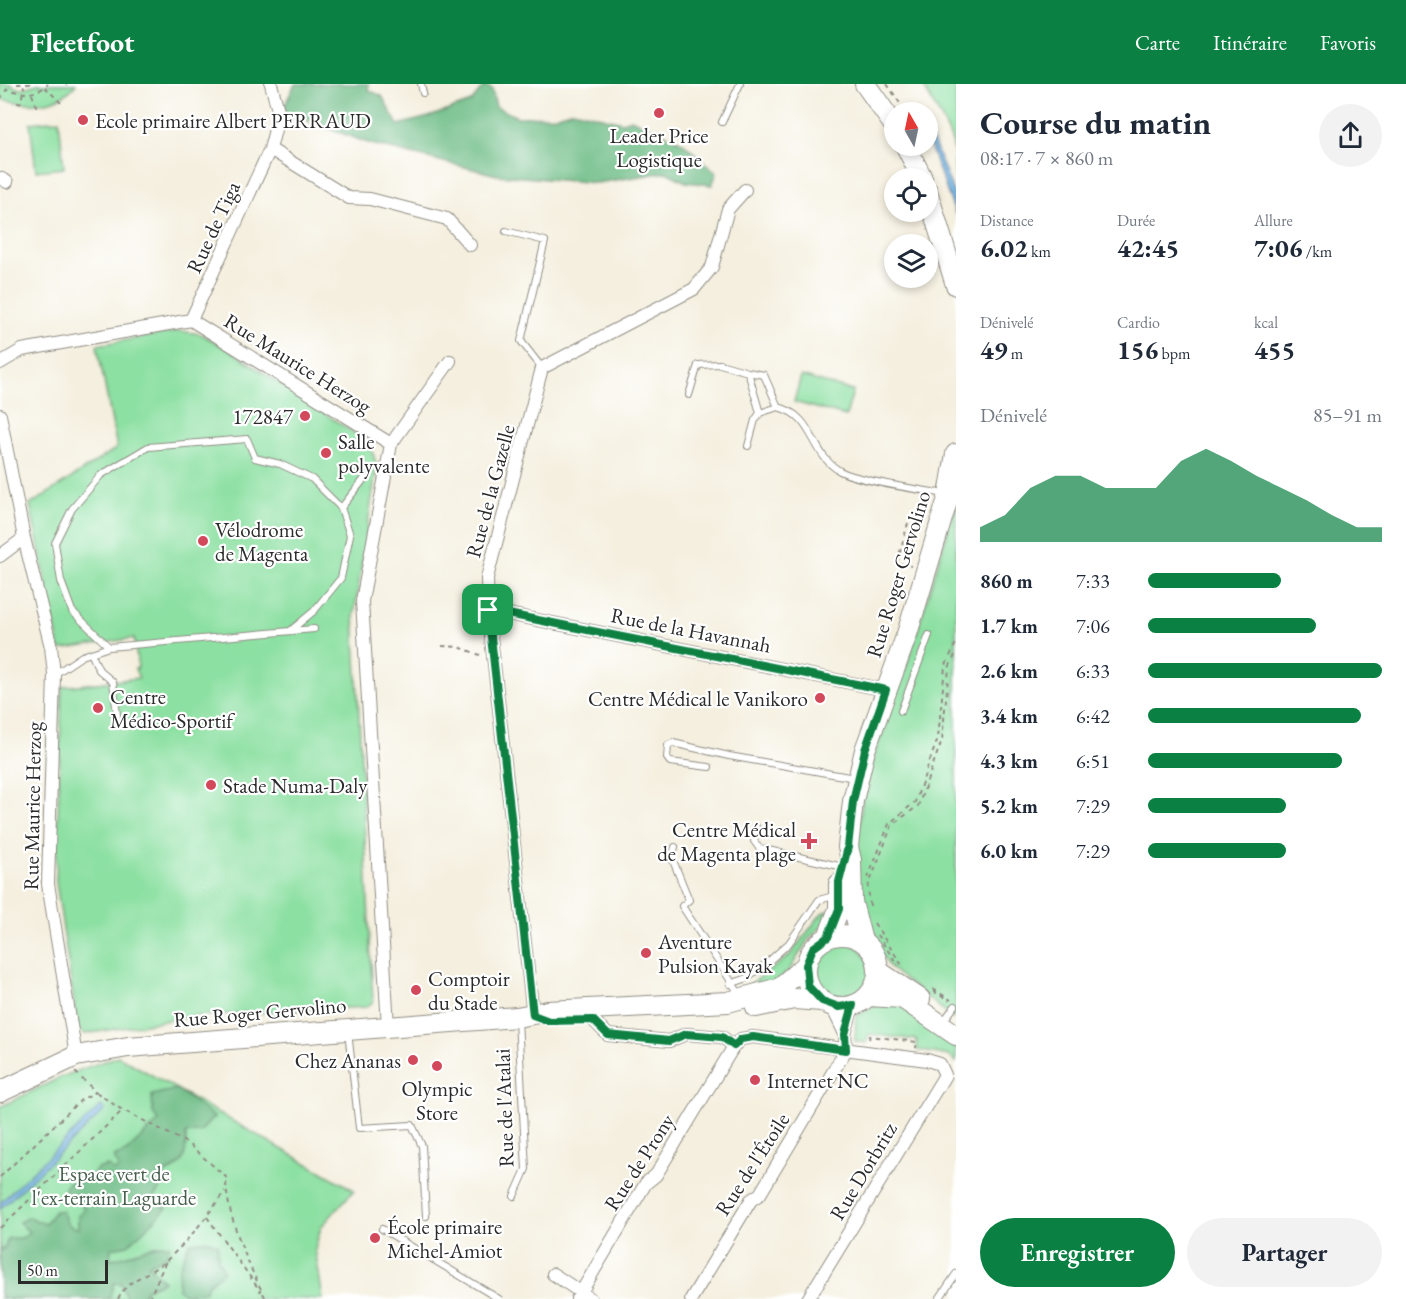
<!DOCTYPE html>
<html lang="fr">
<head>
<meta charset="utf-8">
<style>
	body { margin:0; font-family:"EB Garamond",serif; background:#f2f2f3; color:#1f2937; height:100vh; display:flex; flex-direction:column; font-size:22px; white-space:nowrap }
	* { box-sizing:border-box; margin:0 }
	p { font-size:20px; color:#747a83 }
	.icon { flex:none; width:33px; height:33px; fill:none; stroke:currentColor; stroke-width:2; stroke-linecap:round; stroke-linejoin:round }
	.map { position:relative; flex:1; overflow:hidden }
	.drawer { display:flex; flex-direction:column; background:#fff; width:450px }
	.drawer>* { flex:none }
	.needle { width:39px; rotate:351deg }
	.fabs { position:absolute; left:884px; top:18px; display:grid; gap:12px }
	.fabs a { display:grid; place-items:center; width:54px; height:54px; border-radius:50%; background:#fff; box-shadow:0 3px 9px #0003; font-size:30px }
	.scale { position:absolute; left:18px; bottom:15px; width:90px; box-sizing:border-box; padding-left:6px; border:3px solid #2b2b2b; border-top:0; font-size:16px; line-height:21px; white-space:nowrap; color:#2b2b2b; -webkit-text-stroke:4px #fff; paint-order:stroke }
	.pin { position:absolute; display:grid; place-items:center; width:51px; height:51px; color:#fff; margin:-26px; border-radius:12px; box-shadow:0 3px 9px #0006 }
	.round { display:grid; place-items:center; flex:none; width:63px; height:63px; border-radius:32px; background:#f2f2f3 }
	.overview { display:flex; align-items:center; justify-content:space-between; height:102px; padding:0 24px }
	h1 { font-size:33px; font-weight:700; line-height:45px }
	.stats { display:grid; grid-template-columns:repeat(3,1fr); gap:9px; height:102px; padding:6px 24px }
	.stats div { display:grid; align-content:center }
	.stats b { font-size:26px; font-weight:700 }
	.stats small { font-size:16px; font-weight:400 }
	.stats p { font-size:16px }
	.chart { height:168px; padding:12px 24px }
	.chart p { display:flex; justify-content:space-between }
	.chart svg { width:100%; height:108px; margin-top:6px; fill:#0b8043; opacity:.7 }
	.cta { display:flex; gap:12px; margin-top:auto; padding:12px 24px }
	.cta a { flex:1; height:69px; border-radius:36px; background:#0b8043; color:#fff; font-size:24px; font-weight:700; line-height:69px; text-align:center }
	.cta a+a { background:#f2f2f3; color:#1f2937 }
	ul { padding:0 24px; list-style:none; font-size:20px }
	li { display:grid; grid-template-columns:96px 72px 1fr; align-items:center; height:45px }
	li i { height:15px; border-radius:8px; background:#0b8043 }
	header { display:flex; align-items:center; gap:36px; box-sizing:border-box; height:84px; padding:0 30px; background:#0b8043; color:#fff }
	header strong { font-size:28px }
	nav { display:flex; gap:33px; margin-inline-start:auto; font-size:21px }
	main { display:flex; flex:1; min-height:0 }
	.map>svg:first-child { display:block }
</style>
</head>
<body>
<header>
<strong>Fleetfoot</strong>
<nav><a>Carte</a><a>Itinéraire</a><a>Favoris</a></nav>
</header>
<main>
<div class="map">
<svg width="956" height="1215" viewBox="0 0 956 1215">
	<rect width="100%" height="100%" fill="#fff"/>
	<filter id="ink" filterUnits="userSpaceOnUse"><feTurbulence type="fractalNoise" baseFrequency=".0167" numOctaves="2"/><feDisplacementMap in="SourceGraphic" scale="12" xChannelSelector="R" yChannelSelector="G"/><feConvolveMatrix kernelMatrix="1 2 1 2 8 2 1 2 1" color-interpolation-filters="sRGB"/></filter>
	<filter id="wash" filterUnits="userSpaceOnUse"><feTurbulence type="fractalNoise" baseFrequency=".008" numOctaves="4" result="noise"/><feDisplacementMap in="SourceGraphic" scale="24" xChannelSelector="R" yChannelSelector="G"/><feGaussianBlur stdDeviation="1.35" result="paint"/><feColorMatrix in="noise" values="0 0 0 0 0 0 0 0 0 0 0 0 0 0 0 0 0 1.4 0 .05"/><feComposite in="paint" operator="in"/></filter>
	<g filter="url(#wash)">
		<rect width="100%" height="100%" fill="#f4efde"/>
		<!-- green -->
		<path fill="#8ce0a2" stroke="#5c8666" stroke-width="1.5" d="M0 0H9L19 5 38 0H76C57 24 27 21 0 15Z
			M922 0H956V95C953 83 956 73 953 61 947 40 932 19 922 0Z
			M59 36 64 84 36 87 30 39Z
			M180 247 201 250 231 267 369 359 377 381 354 531 373 918 366 923 194 932 85 950 78 945 56 798 62 603 139 594 135 585 138 584 134 554 60 566 30 421 117 364 97 261Z
			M801 292 853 307 846 332 794 318Z
			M956 420V936L891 885 868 851 862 840 855 774 865 696 907 581Z
			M828 827 823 841 809 854 790 885 777 898 744 905 789 872 822 829Z
			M813 886a28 28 0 1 1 56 0a28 28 0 1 1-56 0Z
			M879 919 900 921 956 961V978L949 972 917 966V956L869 950 866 959 855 957 856 932Z
			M118 972 354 1106 321 1143 315 1165 323 1215H0V1023L61 993Z"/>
		<!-- forest -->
		<path fill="#71be88" stroke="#4e745a" stroke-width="1.5" d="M295 0H369L368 6 382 12 398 41 429 33 471 18 484 2 492 5 496 23 517 33 555 32 573 26 622 38 631 35 682 58 717 89 712 101 686 98 666 88 597 99 497 91 371 60 306 36 290 34 284 23Z
			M177 1005 214 1033 200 1048 186 1049C186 1077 185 1081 158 1093L161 1104 151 1116 167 1124 128 1161 111 1164 110 1175C133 1173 146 1159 170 1161L167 1172 148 1181 164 1197 146 1205 141 1215H127L121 1199H114L109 1215H4L0 1209V1166L5 1164 8 1154H22L29 1148 19 1138 29 1133 45 1140 55 1127H62L68 1141 78 1145V1132L85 1124 74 1114 62 1116 67 1099 89 1097 97 1085 108 1082 114 1087 119 1084 114 1073 126 1068 159 1037 153 1029 152 1011Z
			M206 1156 218 1160V1175L224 1187 208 1200 205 1208 185 1210 178 1205 179 1185 189 1159Z"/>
		<!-- water -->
		<path fill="#6eb3e4" stroke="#4c6f88" stroke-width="1.5" d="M927 42 956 115V131L927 54Z
			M101 1022 105 1026 0 1125V1119Z"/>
	</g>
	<g filter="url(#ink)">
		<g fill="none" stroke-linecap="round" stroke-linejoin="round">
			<!-- service casing -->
			<g stroke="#908d84" stroke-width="8">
				<path id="service" d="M421 0 423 9
					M722 38 740 0
					M506 147 545 157 521 257 542 284
					M748 288 764 291 778 323 760 329
					M689 311 698 281 720 280 748 288 760 329 755 336 748 362
					M778 323C815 332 810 370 840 387 858 397 922 406 945 410
					M341 424 365 394
					M109 563 72 527 61 497 55 459 72 425 101 391 148 363 247 355 255 374 280 380 312 395 341 424 350 451 341 494 314 527 290 547
					M91 569 99 586 113 598 118 639
					M55 590 82 572 109 563 314 545
					M901 627 929 551
					M709 683 670 678 667 674 668 661 673 659 729 672 855 694
					M756 743 754 757 759 764 848 784
					M675 763 672 774 689 816 682 822 740 911
					M730 900 745 895 768 878 789 859 819 816 837 811
					M945 935 955 922
					M348 948 359 1044 412 1041 422 1062 426 1132
					M514 1112 526 1085 518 936
					M382 1145 499 1215
					M939 1215 956 1190"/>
			</g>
			<!-- minor casing -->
			<g stroke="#908d84" stroke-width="14">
				<path id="minor" d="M270 65 349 114 370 115 447 135 470 161
					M0 94 7 98
					M191 236 270 65 279 30 271 0
					M0 279 22 266 191 236 391 360 362 517 388 942
					M0 331 24 454 51 563 54 590 48 800 76 972
					M391 360 450 277
					M0 472 24 454
					M488 526 886 606
					M831 921 845 950 846 966
					M533 931 488 526 487 494 542 284 694 205 712 183 728 125 745 106
					M593 936 608 951 669 957 686 950 722 953 734 962
					M845 950 853 921
					M553 1190 591 1215
					M577 1215 646 1099 656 1091 734 962 741 955 753 953 927 976 940 980 945 991 808 1215
					M691 1215 751 1116 760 1110 846 966"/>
			</g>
			<!-- primary casing -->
			<g stroke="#908d84" stroke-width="22">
				<path id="primary" d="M865 0 894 41
					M906 62 922 94
					M927 107 956 201
					M806 887a36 36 0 1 1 72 0a36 36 0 1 1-72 0Z
					M828 853 839 825V800
					M862 857 852 818 851 776 848 763 853 717 865 666 907 550 949 411 956 370
					M878 887 920 915
					M868 912 902 914 956 951
					M756 923 794 915 822 917
					M0 1008 76 972 128 963 517 933 548 927 728 918 779 904 806 881"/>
			</g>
			<!-- path -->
			<path stroke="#908d84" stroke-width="2" stroke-dasharray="4.5 4.5" stroke-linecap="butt" d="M17 0H33
				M66 0 67 1
				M887 0 906 28
				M45 3 64 22
				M32 10 37 24
				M0 15 7 5C23 10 35 12 48 0
				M17 19 21 18 24 2
				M908 439 897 479 911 482
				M442 562 459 563 480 571
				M868 794 889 740 915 718 938 654 945 583 956 559
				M870 822 868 803 892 741 918 722 942 656 949 584 956 569
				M874 839 904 884
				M877 851 898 881
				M933 905 951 916
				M933 907 949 917
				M869 955 870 952 917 958 916 964
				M96 1008 119 1024 187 1059 226 1093C225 1129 249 1183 266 1215
				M0 1093 82 1015 96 1008 75 988
				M207 1133 261 1208
				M0 1144 123 1026
				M118 1215C127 1194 152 1190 168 1175 190 1155 208 1131 225 1107
				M149 1215 166 1177"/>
			<!-- service -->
			<use href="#service" stroke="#fff" stroke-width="6"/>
			<!-- minor -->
			<use href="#minor" stroke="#fff" stroke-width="12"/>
			<!-- primary -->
			<use href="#primary" stroke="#fff" stroke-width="20"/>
		</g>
	</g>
	<g fill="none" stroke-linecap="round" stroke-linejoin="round" filter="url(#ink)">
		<!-- route casing -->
		<g stroke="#fff" stroke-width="12">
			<path id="route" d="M488 526 886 606 865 666 853 717 848 763 839 798V825L828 853 813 864 806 881 808 902 822 917 839 923 853 921 845 950 846 966 753 953 741 955 734 962 722 953 686 950 669 957 608 951 593 936 549 937 533 931Z"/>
		</g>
		<!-- route -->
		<use href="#route" stroke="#0b8043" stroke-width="8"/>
	</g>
	<!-- markers -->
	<g fill="#d1495b" stroke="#fff" stroke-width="2">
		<circle cx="659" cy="29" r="6"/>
		<circle cx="83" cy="36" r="6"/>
		<circle cx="305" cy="332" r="6"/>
		<circle cx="326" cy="369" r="6"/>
		<circle cx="203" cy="457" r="6"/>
		<circle cx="820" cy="614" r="6"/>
		<circle cx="98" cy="624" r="6"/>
		<circle cx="211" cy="701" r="6"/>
		<path d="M806 748h6v6h6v6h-6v6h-6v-6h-6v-6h6z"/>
		<circle cx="646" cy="869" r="6"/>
		<circle cx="416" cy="906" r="6"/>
		<circle cx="413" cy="976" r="6"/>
		<circle cx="437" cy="982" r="6"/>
		<circle cx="755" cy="996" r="6"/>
		<circle cx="375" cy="1154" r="6"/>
	</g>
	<g text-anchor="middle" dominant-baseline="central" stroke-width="4.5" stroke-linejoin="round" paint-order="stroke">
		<!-- poi labels -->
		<g font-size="21" fill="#2b2b2b" stroke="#fff" text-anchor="start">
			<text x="95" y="36">Ecole primaire Albert PERRAUD</text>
			<text x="659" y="51" text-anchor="middle">Leader Price<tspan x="659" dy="24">Logistique</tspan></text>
			<text x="293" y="332" text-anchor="end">172847</text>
			<text x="338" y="357">Salle<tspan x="338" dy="24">polyvalente</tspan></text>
			<text x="215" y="445">Vélodrome<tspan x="215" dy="24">de Magenta</tspan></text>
			<text x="110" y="612">Centre<tspan x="110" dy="24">Médico-Sportif</tspan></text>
			<text x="808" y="614" text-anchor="end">Centre Médical le Vanikoro</text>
			<text x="223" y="701">Stade Numa-Daly</text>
			<text x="796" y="745" text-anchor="end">Centre Médical<tspan x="796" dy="24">de Magenta plage</tspan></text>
			<text x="658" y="857">Aventure<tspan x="658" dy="24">Pulsion Kayak</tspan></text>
			<text x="428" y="894">Comptoir<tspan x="428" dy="24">du Stade</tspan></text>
			<text x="401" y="976" text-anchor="end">Chez Ananas</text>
			<text x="767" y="996">Internet NC</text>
			<text x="437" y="1004" text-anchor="middle">Olympic<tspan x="437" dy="24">Store</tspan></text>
			<text x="387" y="1142">École primaire<tspan x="387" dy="24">Michel-Amiot</tspan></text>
		</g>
		<!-- street labels -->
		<g font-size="21" fill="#2b2b2b" stroke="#fff">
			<text transform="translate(213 143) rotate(-65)">Rue de Tiga</text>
			<text transform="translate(298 279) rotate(32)">Rue Maurice Herzog</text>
			<text transform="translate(490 407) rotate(-75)">Rue de la Gazelle</text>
			<text transform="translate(898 490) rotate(-73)">Rue Roger Gervolino</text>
			<text transform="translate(691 546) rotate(11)">Rue de la Havannah</text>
			<text transform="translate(32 722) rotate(-89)">Rue Maurice Herzog</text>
			<text transform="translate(260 928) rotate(-5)">Rue Roger Gervolino</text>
			<text transform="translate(504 1024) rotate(-92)">Rue de l'Atalai</text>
			<text transform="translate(639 1078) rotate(-57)">Rue de Prony</text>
			<text transform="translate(752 1080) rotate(-57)">Rue de l'Étoile</text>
			<text transform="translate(863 1087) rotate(-59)">Rue Dorbritz</text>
		</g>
		<!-- park labels -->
		<g font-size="21" fill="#48614f" stroke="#fff">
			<text x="114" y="1089">Espace vert de<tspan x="114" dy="24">l'ex-terrain Laguarde</tspan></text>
		</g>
	</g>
</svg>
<div class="fabs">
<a><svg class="needle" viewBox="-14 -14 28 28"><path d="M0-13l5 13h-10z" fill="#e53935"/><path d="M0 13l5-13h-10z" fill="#747a83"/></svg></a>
<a><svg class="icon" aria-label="locate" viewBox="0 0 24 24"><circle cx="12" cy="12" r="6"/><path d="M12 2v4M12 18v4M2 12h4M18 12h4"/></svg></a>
<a><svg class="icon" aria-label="layers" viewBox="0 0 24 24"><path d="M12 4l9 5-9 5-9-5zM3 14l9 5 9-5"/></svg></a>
</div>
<div class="scale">50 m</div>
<div class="pin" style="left:488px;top:526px;background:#1e9e55"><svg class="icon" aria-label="arrive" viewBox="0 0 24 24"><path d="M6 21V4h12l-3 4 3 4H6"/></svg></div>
</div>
<section class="drawer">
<div class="overview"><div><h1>Course du matin</h1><p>08:17 · 7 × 860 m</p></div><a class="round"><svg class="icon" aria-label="share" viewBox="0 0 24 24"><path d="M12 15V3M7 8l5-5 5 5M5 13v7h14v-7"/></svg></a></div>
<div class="stats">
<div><p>Distance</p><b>6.02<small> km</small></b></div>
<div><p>Durée</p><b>42:45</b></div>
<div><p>Allure</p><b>7:06<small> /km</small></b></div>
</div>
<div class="stats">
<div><p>Dénivelé</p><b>49<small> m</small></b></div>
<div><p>Cardio</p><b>156<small> bpm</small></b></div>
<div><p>kcal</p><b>455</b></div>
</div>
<div class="chart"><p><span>Dénivelé</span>85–91 m</p>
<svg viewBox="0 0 160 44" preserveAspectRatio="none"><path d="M0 44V38L10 33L20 22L30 17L40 17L50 22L60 22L70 22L80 11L90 6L100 11L110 17L120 22L130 27L140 33L150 38L160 38V44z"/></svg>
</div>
<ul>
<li><b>860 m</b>7:33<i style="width:57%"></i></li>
<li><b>1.7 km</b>7:06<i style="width:72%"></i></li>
<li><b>2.6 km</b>6:33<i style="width:100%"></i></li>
<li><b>3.4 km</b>6:42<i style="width:91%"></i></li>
<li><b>4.3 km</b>6:51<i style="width:83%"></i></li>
<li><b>5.2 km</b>7:29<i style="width:59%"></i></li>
<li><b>6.0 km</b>7:29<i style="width:59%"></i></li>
</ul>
<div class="cta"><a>Enregistrer</a><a>Partager</a></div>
</section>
</main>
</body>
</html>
